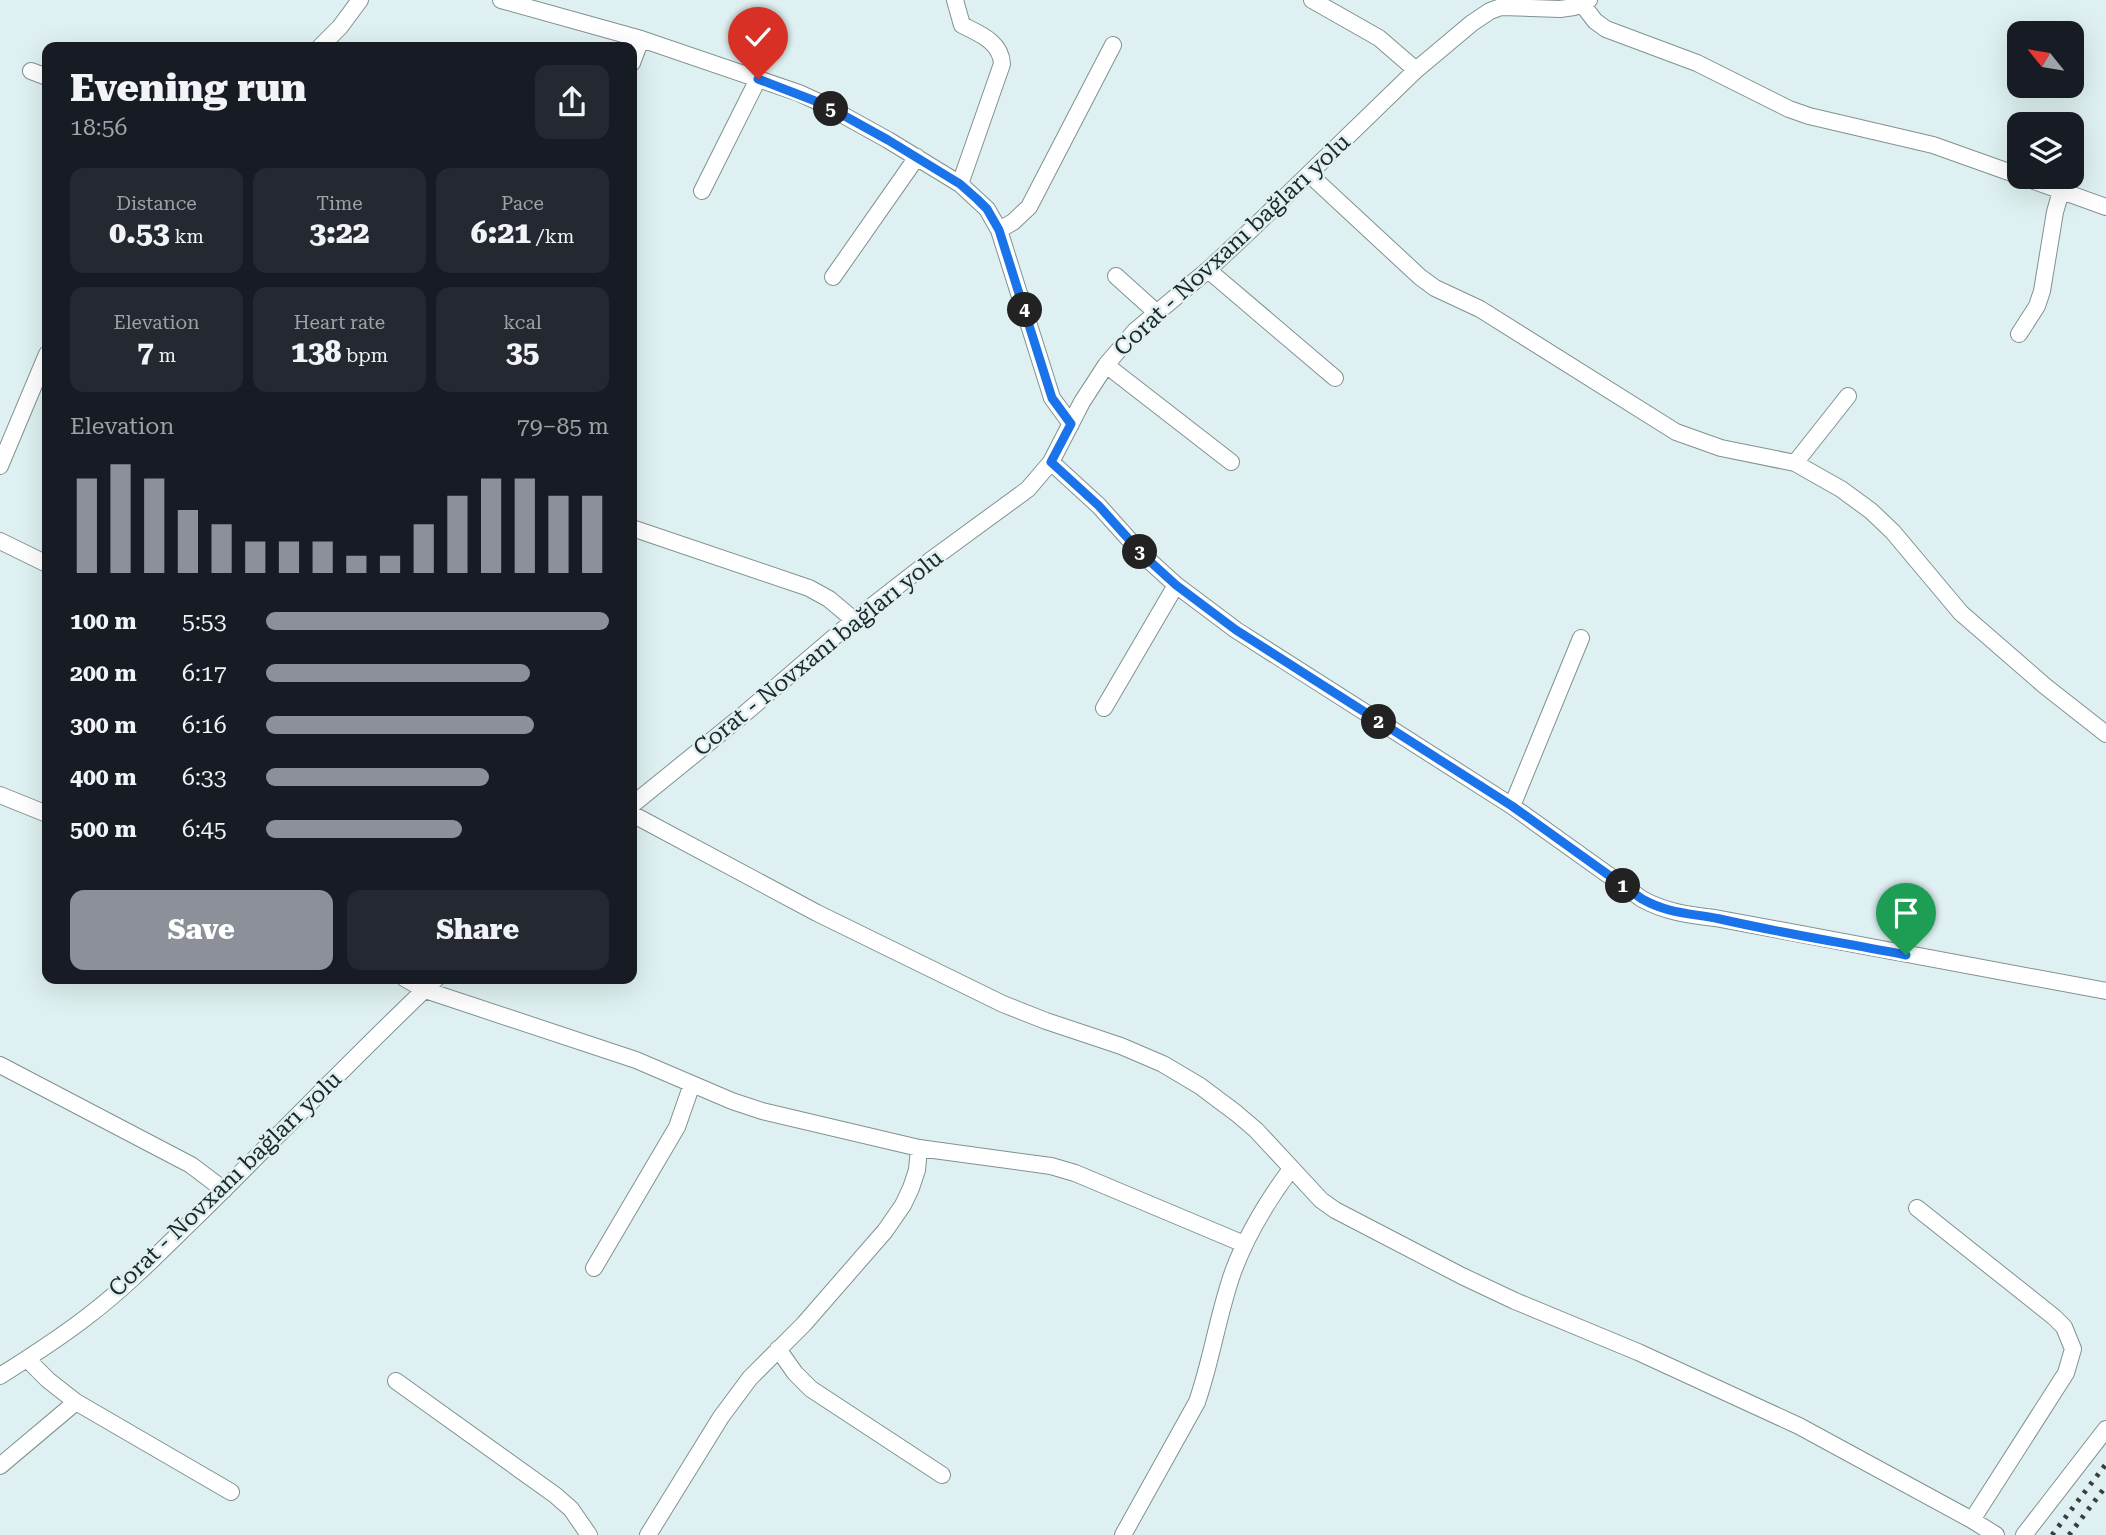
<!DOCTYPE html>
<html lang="en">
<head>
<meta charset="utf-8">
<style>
	body { margin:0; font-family:"Roboto Serif",serif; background:#242831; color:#f1f3f6; height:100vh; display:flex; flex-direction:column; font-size:26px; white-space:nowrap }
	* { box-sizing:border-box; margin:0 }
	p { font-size:23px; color:#9ea1a6 }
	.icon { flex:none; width:38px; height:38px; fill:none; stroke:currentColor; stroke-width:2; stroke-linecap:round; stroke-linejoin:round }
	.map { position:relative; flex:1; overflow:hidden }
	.side { position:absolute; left:42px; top:42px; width:595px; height:942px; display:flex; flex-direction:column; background:#171b24; border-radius:14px; box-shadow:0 7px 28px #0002 }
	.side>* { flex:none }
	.needle { width:46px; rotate:300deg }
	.buttons { position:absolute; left:2007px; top:21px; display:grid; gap:14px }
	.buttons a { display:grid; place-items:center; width:77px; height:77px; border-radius:14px; background:#171b24; box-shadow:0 7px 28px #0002; font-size:35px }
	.pin { position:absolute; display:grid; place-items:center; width:60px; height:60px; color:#fff; margin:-72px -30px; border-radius:50% 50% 50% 0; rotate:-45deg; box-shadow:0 0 7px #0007 }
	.pin .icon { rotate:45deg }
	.km { position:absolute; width:35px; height:35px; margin:-18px; border-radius:50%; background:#222; color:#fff; font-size:19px; line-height:35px; text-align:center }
	.round { display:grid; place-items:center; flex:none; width:74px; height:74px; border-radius:14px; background:#242831 }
	.summary { display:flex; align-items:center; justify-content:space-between; height:119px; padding:0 28px }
	h1 { font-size:38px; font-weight:800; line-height:52px }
	.figures { display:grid; grid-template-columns:repeat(3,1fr); gap:10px; height:119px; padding:7px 28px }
	.figures div { display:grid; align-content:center; border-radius:14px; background:#242831; text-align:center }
	.figures b { font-size:30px; font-weight:800 }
	.figures small { font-size:19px; font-weight:400 }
	.figures p { font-size:19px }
	.chart { height:196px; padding:14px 28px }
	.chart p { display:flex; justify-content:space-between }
	.chart svg { width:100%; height:126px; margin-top:7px; stroke:#8c9099; stroke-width:6 }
	.primary-button { display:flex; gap:14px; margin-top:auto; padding:14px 28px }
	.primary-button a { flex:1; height:80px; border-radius:14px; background:#8c9099; color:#fff; font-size:28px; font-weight:800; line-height:80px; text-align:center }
	.primary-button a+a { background:#242831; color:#f1f3f6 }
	ul { padding:0 28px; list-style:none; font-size:23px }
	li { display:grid; grid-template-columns:112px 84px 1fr; align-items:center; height:52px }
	li i { height:18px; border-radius:9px; background:#8c9099 }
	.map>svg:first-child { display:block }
</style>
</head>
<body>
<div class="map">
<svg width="2106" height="1535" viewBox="0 0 2106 1535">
	<rect width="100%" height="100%" fill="#def0f1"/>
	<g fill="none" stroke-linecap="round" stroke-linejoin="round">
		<!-- street casing -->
		<g stroke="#809191" stroke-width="18">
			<path id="street" d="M501 0 641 39 799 93 823 104 888 140 960 184 987 209 999 230 1052 398 1071 424
				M955 0 962 25C980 34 1001 42 1002 64L960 184
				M1312 0 1379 38 1416 70
				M1582 4 1595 21 1606 29 1697 63 1789 109 1809 116 1933 145 2020 176
				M320 47 340 27 360 0
				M632 63 641 39
				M31 71 47 77
				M1309 174 1420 277 1435 288 1480 309 1676 432 1721 448 1795 463 1841 489 1871 511 1893 532 1961 613 2045 686 2106 734
				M2023 177 2106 207
				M702 191 758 79
				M999 230 1013 222 1029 207 1113 45
				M1208 270 1335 378
				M1116 276 1157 313
				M833 277 917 157
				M2019 334 2037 306 2042 291 2055 212 2061 191
				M1106 365 1231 462
				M1051 462 1099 506 1143 555 1176 585 1236 630 1512 806 1642 899C1665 912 1689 915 1715 918L2106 991
				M1795 463 1848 396
				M0 466 47 354
				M632 528 809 588 829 599 854 620
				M0 541 47 564
				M1104 708 1176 585
				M0 795 47 814
				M632 805 743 715 854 620 931 560 1028 489 1051 462 1082 402 1106 365 1135 331 1208 270 1254 227 1416 70 1472 23 1490 11 1501 7 1560 9 1574 7 1589 0
				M1512 806 1581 638
				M632 814 817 913 1003 1004 1046 1021 1121 1046 1163 1064 1200 1086 1236 1113 1256 1130 1321 1200 1335 1210 1462 1276 1515 1301 1638 1352 1799 1426 1972 1520 1996 1535
				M404 978 425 990 636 1060 732 1101 762 1111 919 1148 1051 1166 1075 1173 1244 1244
				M0 1065 191 1165 224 1190
				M1917 1208 2054 1317 2064 1327 2073 1349 2066 1373 1972 1520
				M594 1268 677 1127 692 1084
				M778 1349 795 1373 811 1389 942 1475
				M27 1359 48 1380 76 1402 231 1492
				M0 1376C30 1357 60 1338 88 1316 126 1287 160 1252 194 1219 276 1139 354 1056 437 978
				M396 1381 555 1495 571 1509 589 1535
				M0 1466 76 1402
				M648 1535 721 1417 750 1378 804 1324 885 1231 903 1205 911 1188 917 1170 919 1148
				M1123 1535 1197 1402C1212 1359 1218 1314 1233 1272 1247 1234 1268 1200 1291 1169
				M2024 1535 2106 1429"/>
		</g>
		<!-- street -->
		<use href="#street" stroke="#fff" stroke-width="16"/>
		<!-- rail -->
		<path stroke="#373f3f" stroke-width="5" stroke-dasharray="3.5 7" stroke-linecap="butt" d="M2052 1535 2106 1464
			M2069 1535 2106 1486"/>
	</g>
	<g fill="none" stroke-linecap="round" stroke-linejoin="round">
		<!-- route casing -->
		<g stroke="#fff" stroke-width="14">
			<path id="route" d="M758 79 823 104 888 140 960 184 977 199 987 209 999 230 1052 398 1071 424 1051 462 1099 506 1143 555 1176 585 1236 630 1512 806 1642 899C1669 914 1691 913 1720 919 1781 933 1844 943 1906 955"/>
		</g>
		<!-- route -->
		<use href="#route" stroke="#1a73e8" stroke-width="9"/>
	</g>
	<g text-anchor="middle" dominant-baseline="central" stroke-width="5" stroke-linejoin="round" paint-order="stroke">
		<!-- street labels -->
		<g font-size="23" fill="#212828" stroke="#def0f1">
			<text transform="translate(1232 245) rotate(-43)">Corat - Novxanı bağları yolu</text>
			<text transform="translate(818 653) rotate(-39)">Corat - Novxanı bağları yolu</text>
			<text transform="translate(225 1184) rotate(-44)">Corat - Novxanı bağları yolu</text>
		</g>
	</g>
</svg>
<div class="buttons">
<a><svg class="needle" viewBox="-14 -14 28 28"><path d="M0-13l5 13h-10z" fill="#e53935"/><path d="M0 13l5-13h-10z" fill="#9ea1a6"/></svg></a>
<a><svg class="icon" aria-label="layers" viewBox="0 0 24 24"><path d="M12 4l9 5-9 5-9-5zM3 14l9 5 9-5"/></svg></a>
</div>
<div class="pin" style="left:1906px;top:955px;background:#1e9e55"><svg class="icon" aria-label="arrive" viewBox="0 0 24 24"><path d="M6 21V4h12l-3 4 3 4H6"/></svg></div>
<div class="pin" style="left:758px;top:79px;background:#d93025"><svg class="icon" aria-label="check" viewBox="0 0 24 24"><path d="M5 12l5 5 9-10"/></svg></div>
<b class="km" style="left:1623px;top:886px">1</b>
<b class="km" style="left:1379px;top:722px">2</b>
<b class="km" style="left:1140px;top:552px">3</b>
<b class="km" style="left:1025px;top:310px">4</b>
<b class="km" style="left:831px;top:109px">5</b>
<section class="side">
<div class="summary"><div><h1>Evening run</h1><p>18:56</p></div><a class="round"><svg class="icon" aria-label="share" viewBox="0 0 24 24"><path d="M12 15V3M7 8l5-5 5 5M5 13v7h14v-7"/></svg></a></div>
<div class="figures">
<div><p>Distance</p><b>0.53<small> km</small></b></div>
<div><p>Time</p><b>3:22</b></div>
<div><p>Pace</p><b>6:21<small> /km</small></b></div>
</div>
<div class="figures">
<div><p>Elevation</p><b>7<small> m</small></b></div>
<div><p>Heart rate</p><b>138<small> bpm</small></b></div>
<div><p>kcal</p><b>35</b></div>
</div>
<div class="chart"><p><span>Elevation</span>79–85 m</p>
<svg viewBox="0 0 160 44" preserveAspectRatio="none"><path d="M5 44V11M15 44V6M25 44V11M35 44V22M45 44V27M55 44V33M65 44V33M75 44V33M85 44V38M95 44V38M105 44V27M115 44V17M125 44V11M135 44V11M145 44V17M155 44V17"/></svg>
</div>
<ul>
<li><b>100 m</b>5:53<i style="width:100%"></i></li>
<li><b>200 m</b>6:17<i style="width:77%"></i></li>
<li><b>300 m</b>6:16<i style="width:78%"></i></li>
<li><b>400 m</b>6:33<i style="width:65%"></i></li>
<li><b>500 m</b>6:45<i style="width:57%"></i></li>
</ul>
<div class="primary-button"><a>Save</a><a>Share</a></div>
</section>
</div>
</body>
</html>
